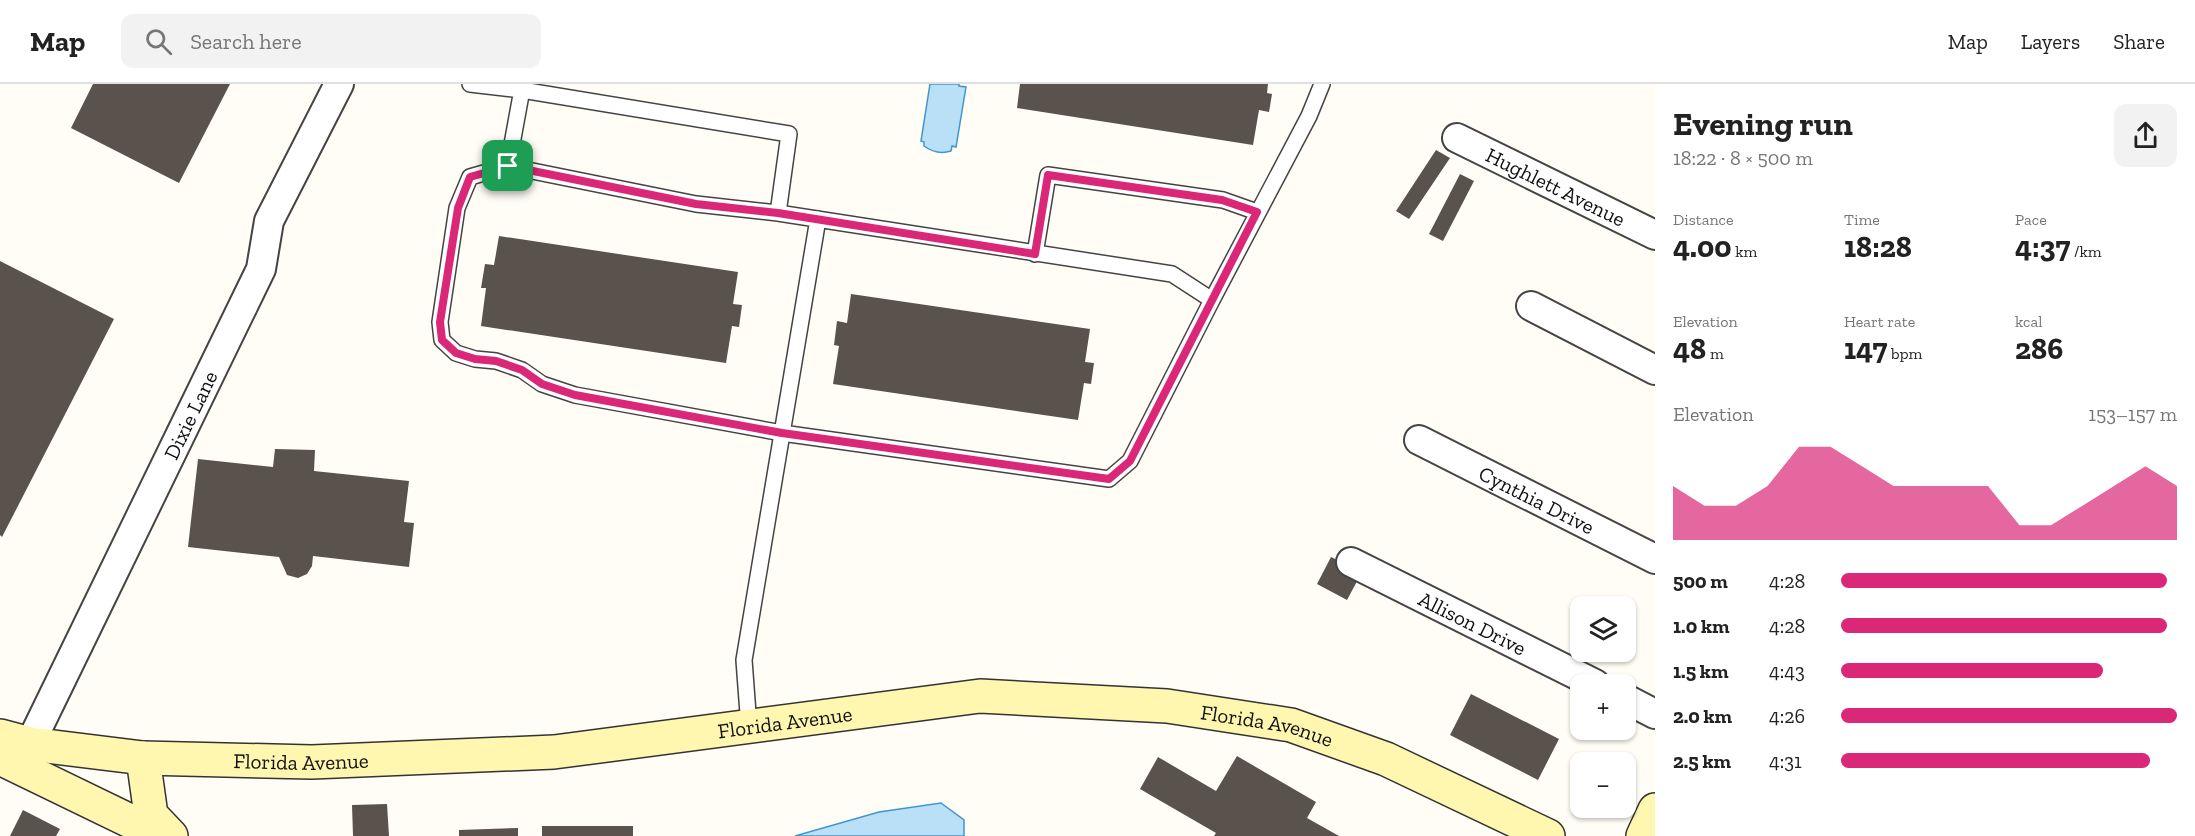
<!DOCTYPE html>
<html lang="en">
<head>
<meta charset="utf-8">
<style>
	body { margin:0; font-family:"Zilla Slab",serif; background:#f2f2f2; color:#222; height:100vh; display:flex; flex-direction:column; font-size:22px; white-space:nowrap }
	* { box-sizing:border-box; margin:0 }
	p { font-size:20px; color:#767676 }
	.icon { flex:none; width:33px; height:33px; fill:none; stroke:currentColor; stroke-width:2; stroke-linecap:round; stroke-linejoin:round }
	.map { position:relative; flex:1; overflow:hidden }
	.sheet { display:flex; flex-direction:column; background:#fff; width:540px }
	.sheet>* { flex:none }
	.tools { position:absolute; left:1570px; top:512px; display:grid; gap:12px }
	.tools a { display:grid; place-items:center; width:66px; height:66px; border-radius:12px; background:#fff; box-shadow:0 2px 4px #0004; font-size:30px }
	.pin { position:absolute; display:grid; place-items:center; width:51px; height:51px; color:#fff; margin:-26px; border-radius:12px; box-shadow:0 3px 9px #0006 }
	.round { display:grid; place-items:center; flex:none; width:63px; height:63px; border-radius:12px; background:#f2f2f2 }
	.headline { display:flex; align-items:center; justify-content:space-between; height:102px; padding:0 18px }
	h1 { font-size:33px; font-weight:700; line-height:45px }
	.stats { display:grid; grid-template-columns:repeat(3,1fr); gap:9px; height:102px; padding:6px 18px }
	.stats div { display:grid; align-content:center }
	.stats b { font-size:30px; font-weight:700 }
	.stats small { font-size:16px; font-weight:400 }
	.stats p { font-size:16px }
	.chart { height:168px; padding:12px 18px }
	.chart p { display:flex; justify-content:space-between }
	.chart svg { width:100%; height:108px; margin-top:6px; fill:#db2777; opacity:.7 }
	ul { padding:0 18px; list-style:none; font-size:20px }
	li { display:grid; grid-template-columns:96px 72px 1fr; align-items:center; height:45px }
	li i { height:15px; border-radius:8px; background:#db2777 }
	header { display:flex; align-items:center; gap:36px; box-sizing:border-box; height:84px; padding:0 30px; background:#fff; border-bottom:2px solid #e0e0e0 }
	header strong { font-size:28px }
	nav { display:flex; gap:33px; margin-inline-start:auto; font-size:21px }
	.search { width:420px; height:54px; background:#f2f2f2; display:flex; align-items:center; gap:15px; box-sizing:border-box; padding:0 21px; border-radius:12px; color:#767676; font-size:22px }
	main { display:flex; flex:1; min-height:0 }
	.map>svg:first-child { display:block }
</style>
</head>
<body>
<header>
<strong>Map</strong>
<div class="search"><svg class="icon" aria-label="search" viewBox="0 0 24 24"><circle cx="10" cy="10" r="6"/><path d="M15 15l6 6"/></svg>Search here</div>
<nav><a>Map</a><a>Layers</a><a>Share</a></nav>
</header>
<main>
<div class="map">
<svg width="1655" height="752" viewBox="0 0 1655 752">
	<rect width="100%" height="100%" fill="#fffdf5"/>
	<!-- water -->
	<path fill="#b9e0f7" stroke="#3f96cf" stroke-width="1.5" d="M930 0H959V2L966 3 956 63 952 62 951 67C941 70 932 68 924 62V58L921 57Z
		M941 719 964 736V752H795L879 728Z"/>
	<!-- building -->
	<path fill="#5a524d" d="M93 0H230L179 99 71 44Z
		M1020 0H1268L1267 9 1272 10 1269 28 1259 26 1253 61 1017 24Z
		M1436 66 1450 74 1409 135 1396 127Z
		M1460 90 1474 97 1443 157 1429 150Z
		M499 152 738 188 733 220 742 221 739 243 732 242 726 279 481 242 486 204H481L485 180 494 181Z
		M0 177 114 235 2 453 0 451Z
		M851 210 1090 245 1085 278 1094 279 1091 300 1084 299 1078 336 833 300 839 262 834 261 837 237 847 239Z
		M275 365 315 366 314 387 409 397 404 438 414 439 409 483 313 472 312 482 307 490 298 494 287 491 279 473 188 463 198 375 273 383Z
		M1331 473 1362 488 1347 516 1317 500Z
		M1471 610 1559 655 1538 696 1450 651Z
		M1237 672 1316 718 1307 734 1339 752H1214L1216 749 1140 705 1158 673 1216 707Z
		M387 720 389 752H353L352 721Z
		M23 726 60 745 56 752H10Z
		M542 742H633V752H542Z
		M518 744V752H459V746Z"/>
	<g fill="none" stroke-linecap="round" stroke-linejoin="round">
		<!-- lane casing -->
		<g stroke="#444" stroke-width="18">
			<path id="lane" d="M470 0 522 6 789 50 778 129 1172 190 1212 216 1309 32 1322 0
				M523 0 508 82 696 120 778 129
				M508 82 470 93 457 124 440 238 442 256 456 269 475 275 496 277 522 286 542 300 575 311 782 349 1109 395 1130 377 1212 216
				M1035 170 1048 91 1223 116 1257 128
				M749 643 744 576 818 135"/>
		</g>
		<!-- street casing -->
		<g stroke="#444" stroke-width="32">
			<g id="street">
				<path id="s1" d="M1457 54 1655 151"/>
				<path d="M1531 222 1655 286"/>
				<path id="s2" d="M1419 356 1655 475"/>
				<path id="s3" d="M1351 478 1595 600"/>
				<path d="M1626 615 1655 630"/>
				<path id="s4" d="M30 660 261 185 269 137 339 0"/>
			</g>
		</g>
		<!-- secondary casing -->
		<g stroke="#333" stroke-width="36">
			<g id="secondary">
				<path id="s5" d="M0 652 30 660 143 674 312 678 554 668 980 612 1167 622 1291 641 1386 675 1548 752"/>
				<path d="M0 674 161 752"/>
				<path d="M143 674 151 731 171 752"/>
				<path d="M1643 752 1655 726"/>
			</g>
		</g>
		<!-- lane -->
		<use href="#lane" stroke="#fff" stroke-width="15"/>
		<!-- street -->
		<use href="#street" stroke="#fff" stroke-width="28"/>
		<!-- secondary -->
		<use href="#secondary" stroke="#fff6b0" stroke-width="33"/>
	</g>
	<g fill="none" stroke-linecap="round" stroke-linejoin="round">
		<!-- route casing -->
		<g stroke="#fff" stroke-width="12">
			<path id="route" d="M508 82 696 120 778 129 1035 170 1048 91 1222 116 1257 128 1130 377 1109 395 782 349 575 311 542 300 522 286 496 277 475 275 456 269 442 256 440 238 458 124 470 93Z"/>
		</g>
		<!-- route -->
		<use href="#route" stroke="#db2777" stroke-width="8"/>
	</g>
	<g text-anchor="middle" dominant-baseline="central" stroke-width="6" stroke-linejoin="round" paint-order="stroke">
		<!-- street labels -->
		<g font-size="21" fill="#111" stroke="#fff">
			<text stroke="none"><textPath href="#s1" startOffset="110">Hughlett Avenue</textPath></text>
			<text stroke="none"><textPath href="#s4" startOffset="366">Dixie Lane</textPath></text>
			<text stroke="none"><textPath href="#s2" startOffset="132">Cynthia Drive</textPath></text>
			<text stroke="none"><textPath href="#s3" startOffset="136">Allison Drive</textPath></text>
			<text stroke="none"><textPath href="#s5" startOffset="789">Florida Avenue</textPath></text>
			<text stroke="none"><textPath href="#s5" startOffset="1275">Florida Avenue</textPath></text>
			<text stroke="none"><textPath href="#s5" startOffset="303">Florida Avenue</textPath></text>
		</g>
	</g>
</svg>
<div class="tools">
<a><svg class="icon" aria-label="layers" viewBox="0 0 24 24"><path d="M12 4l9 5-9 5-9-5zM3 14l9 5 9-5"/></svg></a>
<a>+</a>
<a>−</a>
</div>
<div class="pin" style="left:508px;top:82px;background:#1e9e55"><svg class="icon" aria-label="arrive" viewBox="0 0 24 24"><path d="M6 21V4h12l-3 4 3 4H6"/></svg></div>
</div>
<section class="sheet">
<div class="headline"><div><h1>Evening run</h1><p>18:22 · 8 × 500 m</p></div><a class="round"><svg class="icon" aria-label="share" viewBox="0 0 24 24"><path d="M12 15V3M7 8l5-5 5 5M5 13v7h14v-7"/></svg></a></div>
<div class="stats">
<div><p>Distance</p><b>4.00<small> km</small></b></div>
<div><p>Time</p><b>18:28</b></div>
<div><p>Pace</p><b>4:37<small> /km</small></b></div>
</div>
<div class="stats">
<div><p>Elevation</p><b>48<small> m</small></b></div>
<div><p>Heart rate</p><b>147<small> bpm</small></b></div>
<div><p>kcal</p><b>286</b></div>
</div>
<div class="chart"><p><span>Elevation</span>153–157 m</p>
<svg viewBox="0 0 160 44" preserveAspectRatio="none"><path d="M0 44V22L10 30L20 30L30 22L40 6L50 6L60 14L70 22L80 22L90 22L100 22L110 38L120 38L130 30L140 22L150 14L160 22V44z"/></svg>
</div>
<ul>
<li><b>500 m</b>4:28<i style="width:97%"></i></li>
<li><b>1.0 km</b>4:28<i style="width:97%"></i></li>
<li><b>1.5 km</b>4:43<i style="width:78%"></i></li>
<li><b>2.0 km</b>4:26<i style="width:100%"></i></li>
<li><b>2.5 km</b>4:31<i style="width:92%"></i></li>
</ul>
</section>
</main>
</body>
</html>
